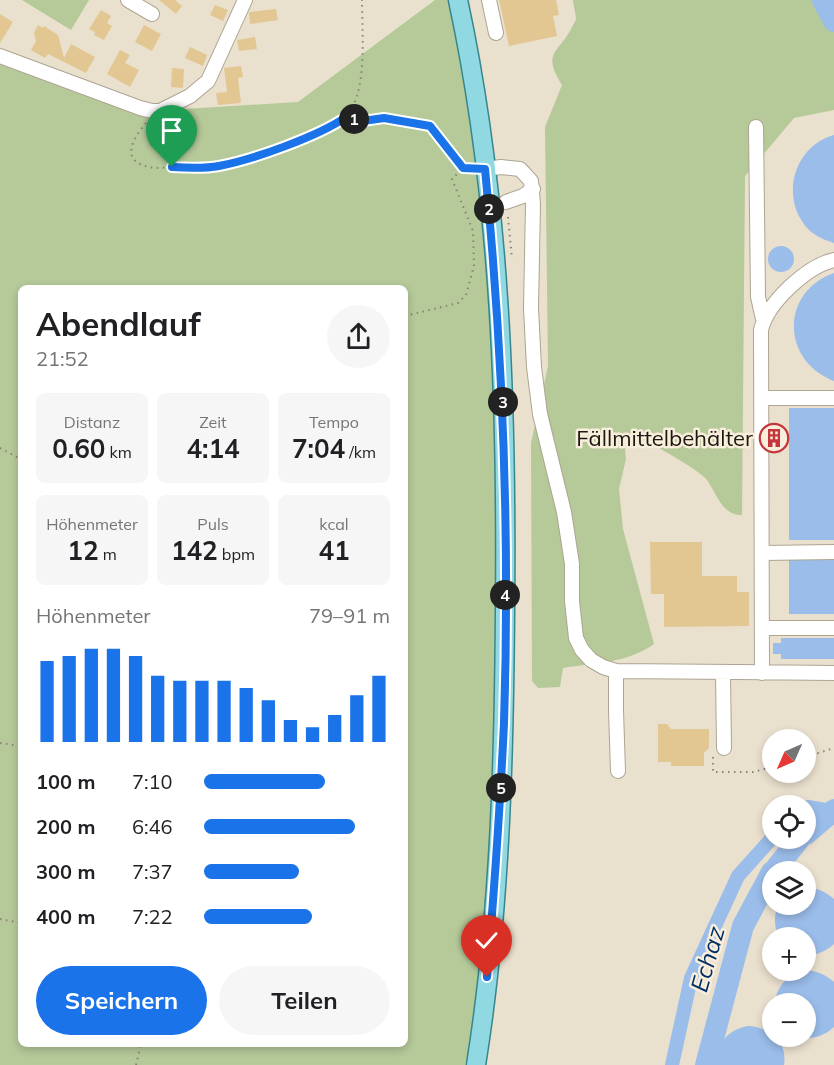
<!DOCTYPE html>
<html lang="de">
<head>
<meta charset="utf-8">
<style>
	body { margin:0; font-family:Mulish,sans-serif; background:#f6f6f6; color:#202124; height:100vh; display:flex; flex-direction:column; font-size:22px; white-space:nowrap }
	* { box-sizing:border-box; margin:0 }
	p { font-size:20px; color:#757577 }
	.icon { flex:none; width:33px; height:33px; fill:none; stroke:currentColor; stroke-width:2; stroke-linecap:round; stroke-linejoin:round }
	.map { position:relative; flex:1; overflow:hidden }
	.side { position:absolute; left:18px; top:285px; width:390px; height:762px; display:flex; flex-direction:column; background:#fff; border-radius:9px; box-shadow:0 3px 9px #0003 }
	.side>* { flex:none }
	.needle { width:39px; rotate:225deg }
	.tools { position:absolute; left:762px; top:729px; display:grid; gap:12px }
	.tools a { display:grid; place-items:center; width:54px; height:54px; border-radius:50%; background:#fff; box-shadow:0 3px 9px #0003; font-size:30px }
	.pin { position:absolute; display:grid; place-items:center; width:51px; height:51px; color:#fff; margin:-62px -26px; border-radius:50% 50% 50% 0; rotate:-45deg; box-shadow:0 0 6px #0007 }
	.pin .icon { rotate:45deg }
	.km { position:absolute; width:30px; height:30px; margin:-15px; border-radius:50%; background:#222; color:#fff; font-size:16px; line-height:30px; text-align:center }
	.round { display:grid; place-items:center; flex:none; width:63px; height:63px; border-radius:32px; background:#f6f6f6 }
	.headline { display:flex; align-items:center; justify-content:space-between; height:102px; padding:0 18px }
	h1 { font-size:33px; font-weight:700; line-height:45px }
	.metrics { display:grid; grid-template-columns:repeat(3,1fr); gap:9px; height:102px; padding:6px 18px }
	.metrics div { display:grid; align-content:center; border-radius:9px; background:#f6f6f6; text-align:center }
	.metrics b { font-size:26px; font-weight:700 }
	.metrics small { font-size:16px; font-weight:400 }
	.metrics p { font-size:16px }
	.chart { height:168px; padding:12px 18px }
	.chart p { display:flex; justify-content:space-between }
	.chart svg { width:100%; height:108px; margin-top:6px; stroke:#1a73e8; stroke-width:6 }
	.cta { display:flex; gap:12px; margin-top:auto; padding:12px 18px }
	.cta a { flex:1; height:69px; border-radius:36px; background:#1a73e8; color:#fff; font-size:24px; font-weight:700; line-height:69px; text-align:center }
	.cta a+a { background:#f6f6f6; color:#202124 }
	ul { padding:0 18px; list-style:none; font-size:20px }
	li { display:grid; grid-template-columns:96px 72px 1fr; align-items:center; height:45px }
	li i { height:15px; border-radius:8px; background:#1a73e8 }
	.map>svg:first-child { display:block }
</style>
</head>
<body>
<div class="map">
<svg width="834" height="1065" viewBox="0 0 834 1065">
	<rect width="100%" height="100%" fill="#eae0ce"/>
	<!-- green -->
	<path fill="#b5c999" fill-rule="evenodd" d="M22 0H89L71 30Z
		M435 0H460L497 272 496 786 480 997 465 1065H0V56L152 111 298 102ZM21 288H405V1044H21Z
		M573 0H834V110L794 118 745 176 742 515C722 516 716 492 707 480 699 470 655 445 642 440 637 437 630 438 624 439L626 459 619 489 623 529 654 644C628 663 594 663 563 668L560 687 538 688 532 681 531 443 548 366 545 127 562 85C541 51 559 54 572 27 572 27 576 20 576 19 576 13 573 5 573 0Z"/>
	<!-- water -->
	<path fill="#9bbdea" d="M834 135V243C825 240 817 237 809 230 779 200 793 146 834 135Z
		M768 259a13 13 0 1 1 26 0a13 13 0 1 1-26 0Z
		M834 273V381C781 361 780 292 834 273Z
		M789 408H834V540H789Z
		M789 559H834V614H789Z
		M781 638H834V659H781V654H773V643H781Z
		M806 887C817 888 825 891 834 899V944C825 952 817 955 806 955V938L779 937C774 927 773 915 779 905L806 904Z
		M806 970C817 971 825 974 834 982V1027C824 1036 813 1040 800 1037L806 1036V1004L775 1003C777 985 788 974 806 970Z
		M748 1026C769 1027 788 1041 784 1065H717C716 1044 727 1030 748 1026Z"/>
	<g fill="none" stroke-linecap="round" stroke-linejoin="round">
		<!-- canal -->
		<path stroke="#9bbdea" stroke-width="14" d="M806 809 808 807 832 811
			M672 1065 691 978 738 876 772 838"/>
		<!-- river -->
		<path stroke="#9bbdea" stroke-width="22" d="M823 0 834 21
			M806 834 834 810
			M773 872 800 838
			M706 1065 743 926 772 872"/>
	</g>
	<!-- building -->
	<path fill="#e2c792" d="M159 0H175L182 6 176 14Z
		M499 0H556L559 15 553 16 557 36 509 46Z
		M215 5 228 10 223 21 210 15Z
		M276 9 278 20 250 24 249 12Z
		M101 10 111 16 107 23 112 26 104 40 94 35 95 32 89 29Z
		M0 14 13 22 0 43Z
		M38 25 43 28 44 26 58 35 64 58 71 44 95 57 86 73 48 54 45 58 31 50 36 41 34 33Z
		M144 25 161 34 152 51 135 42Z
		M255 37 257 49 239 51 237 40Z
		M190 47 207 55 203 66 185 58Z
		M120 50 130 55 125 63 139 70 130 87 107 74Z
		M241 66 243 77 238 78 241 103 218 105 216 93 227 92 224 68Z
		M172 68 184 69 183 88 171 87Z
		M650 542H702V576H737V592H749V626L664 627V594H651Z
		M658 724H667L671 729H709V748L704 753V766H671V762H658Z"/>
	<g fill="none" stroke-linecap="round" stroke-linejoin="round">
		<!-- minor casing -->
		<g stroke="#ada492" stroke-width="16">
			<path id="minor" d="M128 0 152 14
				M489 0 496 33
				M0 56 140 108 152 111H160L190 96 208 81 245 0
				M756 127 758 297 763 319
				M485 169 501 167 520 169 531 181 533 204 531 308 534 367 540 414 564 512 572 564V601L576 638 582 650 591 660 603 667 616 671 834 673
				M506 202 523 196 533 189
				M762 398H834
				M762 553 834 552
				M762 628H834
				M616 671V710L618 771
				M723 673 724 748
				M762 673 761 330C767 303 807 266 834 260"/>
		</g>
		<!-- major casing -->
		<g stroke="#37868c" stroke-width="21">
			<path id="major" d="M458 0C501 199 507 407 505 610 504 761 500 915 476 1065"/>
		</g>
		<!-- path -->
		<path stroke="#8a8376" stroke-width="2" stroke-dasharray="1.5 4.5" stroke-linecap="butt" d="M346 116 363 121 384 118 430 126 462 167
			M146 123C133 138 119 162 150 167 158 169 166 167 174 167 196 168 216 167 238 161 271 153 303 139 334 125 340 120 347 116 351 109 367 85 362 29 362 0
			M508 217 512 259
			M405 316 458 303 466 295 474 266 473 231 452 179 463 168 471 169
			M0 448 21 459
			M0 743 21 746
			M713 757V772H753L772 767
			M806 757 834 748
			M0 919 21 923
			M136 1065 141 1044"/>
		<!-- minor -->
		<use href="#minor" stroke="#fff" stroke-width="14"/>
		<!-- major -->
		<use href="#major" stroke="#90d9e2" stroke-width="18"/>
	</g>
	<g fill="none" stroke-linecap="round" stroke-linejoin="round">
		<!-- route casing -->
		<g stroke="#fff" stroke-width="12">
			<path id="route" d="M172 167C187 168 203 169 219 166 252 160 319 136 346 117L363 121 384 118 430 126 463 168 485 169C503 353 510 538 504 723 500 808 494 893 487 977"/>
		</g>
		<!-- route -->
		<use href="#route" stroke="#1a73e8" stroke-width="8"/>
	</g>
	<!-- icons -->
	<defs>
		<g id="building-ring" transform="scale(1.5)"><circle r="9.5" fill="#f8eedb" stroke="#c5353c" stroke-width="1.5"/><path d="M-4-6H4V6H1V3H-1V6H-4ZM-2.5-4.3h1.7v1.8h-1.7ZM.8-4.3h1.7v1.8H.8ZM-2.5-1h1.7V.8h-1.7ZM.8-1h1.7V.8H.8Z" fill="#c5353c"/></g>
	</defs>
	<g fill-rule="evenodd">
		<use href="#building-ring" x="774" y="438"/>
	</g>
	<g text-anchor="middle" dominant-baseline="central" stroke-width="5" stroke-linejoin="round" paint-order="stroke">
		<!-- poi labels -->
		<g font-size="22" fill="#1c1912" stroke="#f8eedb" text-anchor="end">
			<text x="753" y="438">Fällmittelbehälter</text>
		</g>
		<!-- water labels -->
		<g font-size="24" font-style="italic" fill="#033166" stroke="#f8eedb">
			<text transform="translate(707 959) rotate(-74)">Echaz</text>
		</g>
	</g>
</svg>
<div class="tools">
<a><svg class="needle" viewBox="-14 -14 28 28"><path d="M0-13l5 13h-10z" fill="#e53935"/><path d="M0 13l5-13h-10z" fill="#757577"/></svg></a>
<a><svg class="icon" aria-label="locate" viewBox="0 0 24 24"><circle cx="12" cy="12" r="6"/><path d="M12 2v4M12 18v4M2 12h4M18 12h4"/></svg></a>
<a><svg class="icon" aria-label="layers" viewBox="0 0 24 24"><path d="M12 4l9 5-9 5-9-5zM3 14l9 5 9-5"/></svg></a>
<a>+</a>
<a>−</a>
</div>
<div class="pin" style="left:172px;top:167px;background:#1e9e55"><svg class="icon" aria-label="arrive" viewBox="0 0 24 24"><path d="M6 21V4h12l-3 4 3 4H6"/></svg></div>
<div class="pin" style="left:487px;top:977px;background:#d93025"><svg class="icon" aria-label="check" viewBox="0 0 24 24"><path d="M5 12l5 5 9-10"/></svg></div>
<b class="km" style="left:354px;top:119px">1</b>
<b class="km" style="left:489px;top:209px">2</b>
<b class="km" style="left:503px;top:402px">3</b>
<b class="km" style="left:505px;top:595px">4</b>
<b class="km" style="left:501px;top:788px">5</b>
<section class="side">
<div class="headline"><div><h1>Abendlauf</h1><p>21:52</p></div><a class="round"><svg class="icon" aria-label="share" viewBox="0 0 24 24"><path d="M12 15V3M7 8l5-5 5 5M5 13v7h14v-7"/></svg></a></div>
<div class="metrics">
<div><p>Distanz</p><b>0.60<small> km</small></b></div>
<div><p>Zeit</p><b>4:14</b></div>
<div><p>Tempo</p><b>7:04<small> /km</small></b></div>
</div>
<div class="metrics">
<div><p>Höhenmeter</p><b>12<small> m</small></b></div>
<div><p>Puls</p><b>142<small> bpm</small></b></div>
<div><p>kcal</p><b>41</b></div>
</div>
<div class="chart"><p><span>Höhenmeter</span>79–91 m</p>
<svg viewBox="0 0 160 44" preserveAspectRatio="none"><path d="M5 44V11M15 44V9M25 44V6M35 44V6M45 44V9M55 44V17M65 44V19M75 44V19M85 44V19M95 44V22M105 44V27M115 44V35M125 44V38M135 44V33M145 44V25M155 44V17"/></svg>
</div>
<ul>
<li><b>100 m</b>7:10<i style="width:65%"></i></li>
<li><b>200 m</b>6:46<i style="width:81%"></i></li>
<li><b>300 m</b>7:37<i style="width:51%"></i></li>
<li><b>400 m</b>7:22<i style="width:58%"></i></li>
</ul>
<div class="cta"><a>Speichern</a><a>Teilen</a></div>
</section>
</div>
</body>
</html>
